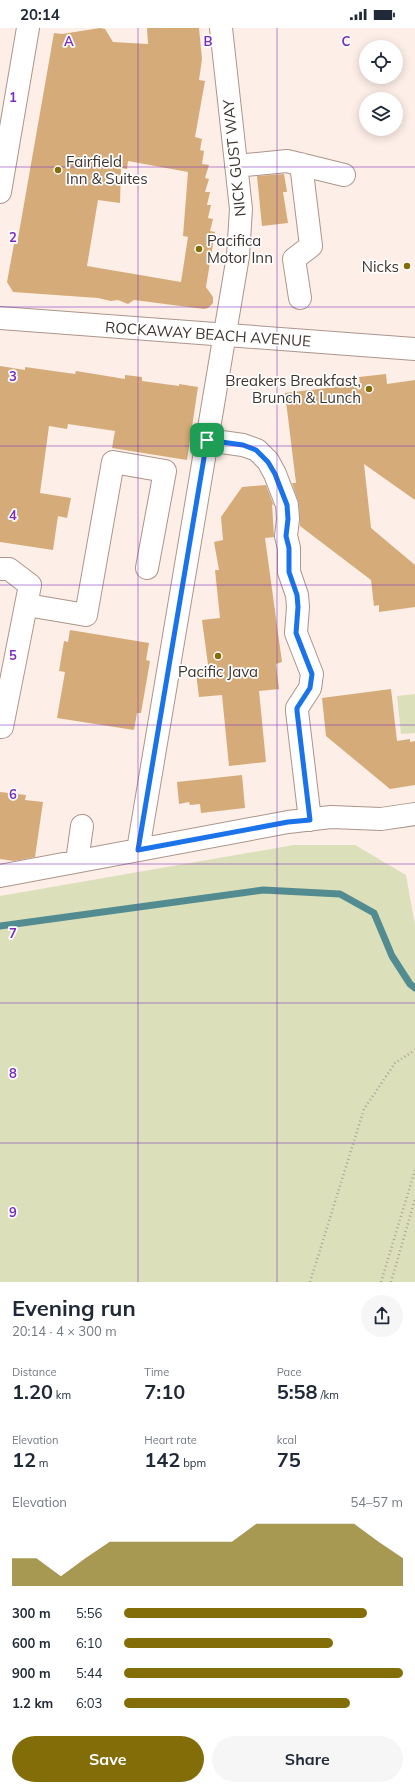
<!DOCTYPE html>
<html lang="en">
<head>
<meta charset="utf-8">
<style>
	body { margin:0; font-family:Mulish,sans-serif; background:#f6f6f7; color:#1f2937; height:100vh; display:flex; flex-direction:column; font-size:15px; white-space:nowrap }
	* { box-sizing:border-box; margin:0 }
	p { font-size:13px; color:#747a83 }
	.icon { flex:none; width:22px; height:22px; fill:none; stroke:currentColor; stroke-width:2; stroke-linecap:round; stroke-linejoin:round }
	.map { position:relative; height:1254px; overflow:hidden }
	.sheet { display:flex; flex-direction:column; background:#fff; flex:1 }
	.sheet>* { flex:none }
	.tools { position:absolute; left:359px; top:12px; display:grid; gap:8px }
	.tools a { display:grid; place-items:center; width:44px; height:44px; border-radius:50%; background:#fff; box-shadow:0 2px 10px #0003; font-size:20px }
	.pin { position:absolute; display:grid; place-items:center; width:34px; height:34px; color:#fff; margin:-17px; border-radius:8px; box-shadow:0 2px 6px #0006 }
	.round { display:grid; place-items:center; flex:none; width:42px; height:42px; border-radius:21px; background:#f6f6f7 }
	.headline { display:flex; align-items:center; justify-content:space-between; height:68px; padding:0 12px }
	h1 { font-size:22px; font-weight:700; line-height:30px }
	.stats { display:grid; grid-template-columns:repeat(3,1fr); gap:6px; height:68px; padding:4px 12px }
	.stats div { display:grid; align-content:center }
	.stats b { font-size:20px; font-weight:700 }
	.stats small { font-size:11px; font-weight:400 }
	.stats p { font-size:11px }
	.chart { height:112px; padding:8px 12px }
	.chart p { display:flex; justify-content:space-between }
	.chart svg { width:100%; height:72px; margin-top:4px; fill:#836d09; opacity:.7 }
	.button { display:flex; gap:8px; margin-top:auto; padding:8px 12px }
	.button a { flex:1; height:46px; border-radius:24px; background:#836d09; color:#fff; font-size:16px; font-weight:700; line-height:46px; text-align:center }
	.button a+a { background:#f6f6f7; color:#1f2937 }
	ul { padding:0 12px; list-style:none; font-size:13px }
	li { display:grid; grid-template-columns:64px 48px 1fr; align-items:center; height:30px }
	li i { height:10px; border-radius:5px; background:#836d09 }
	.status { display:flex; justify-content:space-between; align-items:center; height:28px; padding:0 20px; background:#fff; direction:ltr }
	.status svg { height:11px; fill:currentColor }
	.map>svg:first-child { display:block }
</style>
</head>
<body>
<div class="status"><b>20:14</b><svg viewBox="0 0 49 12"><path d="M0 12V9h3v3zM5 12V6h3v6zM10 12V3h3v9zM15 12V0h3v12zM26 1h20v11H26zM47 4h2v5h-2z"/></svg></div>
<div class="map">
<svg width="415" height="1254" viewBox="0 0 415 1254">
	<rect width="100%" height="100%" fill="#fdeee7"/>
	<!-- green -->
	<path fill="#dbe0ba" d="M415 666V705L401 706 397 668Z
		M294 817H355L406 847 415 897V1254H0V868Z"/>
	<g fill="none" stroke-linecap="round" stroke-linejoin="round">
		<!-- stream -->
		<path stroke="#538c90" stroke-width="7" d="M0 898 263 862 340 866 374 885 392 928 410 956 415 960"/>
	</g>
	<!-- building -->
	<path fill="#d5ac79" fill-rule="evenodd" d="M100 0 105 1 113 14 148 16 147 0H199L202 31 199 52 205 53 195 109 202 111 200 122 204 123 202 136 209 137 205 150 209 151 205 164H210L207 177H211L208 190 213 191 210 203 215 204 206 259 213 269V275L208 280 204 281 134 272 128 276 118 272 111 273 98 270 13 264 7 254 14 216H17L54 5 62 6ZM128 133 188 144 183 208 188 209 181 254 87 238 98 172 120 175 121 140 127 141Z
		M284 146 287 164H283L288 195 262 198 257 148Z
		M0 338 25 342V339L75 346 76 343 125 351V347L142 349V353L179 358V356L198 359 187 432 112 420 115 403 68 396 67 401 49 398 40 465 71 470 67 490 58 488 53 522 0 514Z
		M386 346 387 356 415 352V472L364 436 371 500 415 537V579L379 584V577L374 578 371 552 300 498 299 476 292 455H296L285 365 360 356 359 349Z
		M266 457 274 478 272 476 274 509 265 510 282 634 276 636 279 661 259 663 266 734 229 738 222 667 199 669 196 645 209 644 202 592 220 590 215 542H219L214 514 223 512 221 489 242 459Z
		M70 602 149 615 146 632 150 633 141 685H137L134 702 57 690 65 644 59 643 64 613 68 614Z
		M391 661 397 713 410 711V714L415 713V757L390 761 326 708 322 670Z
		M242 747 245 780 201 785 200 776 190 777 189 774 179 776 177 754Z
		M0 764 26 767 25 772 43 774 35 829 14 833 0 831Z"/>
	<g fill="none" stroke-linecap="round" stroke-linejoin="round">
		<!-- minor casing -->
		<g stroke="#ac958b" stroke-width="24">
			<path id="minor" d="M236 138 287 133 344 147
				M0 164 28 0
				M300 270 294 231 311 218 301 136
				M0 290 415 321
				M207 412 243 417 257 422 268 433 275 446 287 477 288 491 286 508 289 520V544L297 567 298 579 296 605 312 646 310 660 297 680V683L310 792
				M0 541H9L30 557 2 699H0
				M27 577 86 587 113 434 165 443 147 540
				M138 822 238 228 241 181 221 0
				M77 833 82 798
				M0 848 288 794 331 789 381 791 415 786"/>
		</g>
		<!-- path -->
		<path stroke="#ada09a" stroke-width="2.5" stroke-dasharray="1 3" stroke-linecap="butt" d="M310 1254 364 1081 395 1035 415 1022
			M381 1254 415 1142
			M391 1254 415 1171"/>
		<!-- minor -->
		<use href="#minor" stroke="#fff" stroke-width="22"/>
	</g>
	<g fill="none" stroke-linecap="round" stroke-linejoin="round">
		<!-- route casing -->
		<g stroke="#fff" stroke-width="8">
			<path id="route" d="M207 412 243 417 256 422 268 434 275 446 287 477 288 491 286 508 289 520V544L297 567 298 579 296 605 312 646 310 660 297 680V683L310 792 288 794 138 822Z"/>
		</g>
		<!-- route -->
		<use href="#route" stroke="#1a73e8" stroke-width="5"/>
	</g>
	<!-- grid -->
	<path fill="none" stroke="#7b2cbf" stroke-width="1" stroke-opacity="0.55" d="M138 0V1254M277 0V1254M0 139H415M0 279H415M0 418H415M0 557H415M0 697H415M0 836H415M0 975H415M0 1115H415"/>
	<!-- markers -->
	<g fill="#836d09" stroke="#fff" stroke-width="1.5">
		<circle cx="58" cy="142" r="4"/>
		<circle cx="199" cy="221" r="4"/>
		<circle cx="407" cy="238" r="4"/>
		<circle cx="369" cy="361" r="4"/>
		<circle cx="218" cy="628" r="4"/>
	</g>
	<g text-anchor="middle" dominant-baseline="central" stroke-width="3.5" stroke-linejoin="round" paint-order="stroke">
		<!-- street labels -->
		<g font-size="15" fill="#3d3430" stroke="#fff">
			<text transform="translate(234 130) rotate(-96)">NICK GUST WAY</text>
			<text transform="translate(208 306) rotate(4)">ROCKAWAY BEACH AVENUE</text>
		</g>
		<!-- poi labels -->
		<g font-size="15" fill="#3d3430" stroke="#fff" text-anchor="start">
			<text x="66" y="133">Fairfield<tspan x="66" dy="17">Inn &amp; Suites</tspan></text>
			<text x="207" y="212">Pacifica<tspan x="207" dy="17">Motor Inn</tspan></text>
			<text x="399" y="238" text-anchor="end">Nicks</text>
			<text x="361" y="352" text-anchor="end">Breakers Breakfast,<tspan x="361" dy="17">Brunch &amp; Lunch</tspan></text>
			<text x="218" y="643" text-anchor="middle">Pacific Java</text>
		</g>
	</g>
	<g font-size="13" text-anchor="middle" font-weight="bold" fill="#7b2cbf" stroke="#fff" stroke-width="3.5" stroke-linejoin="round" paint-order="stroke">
		<text x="69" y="18">A</text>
		<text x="208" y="18">B</text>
		<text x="346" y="18">C</text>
		<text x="13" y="74">1</text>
		<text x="13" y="214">2</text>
		<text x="13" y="353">3</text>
		<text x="13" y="492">4</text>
		<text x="13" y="632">5</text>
		<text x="13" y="771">6</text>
		<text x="13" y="910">7</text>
		<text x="13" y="1050">8</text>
		<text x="13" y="1189">9</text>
	</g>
</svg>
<div class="tools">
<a><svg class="icon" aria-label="locate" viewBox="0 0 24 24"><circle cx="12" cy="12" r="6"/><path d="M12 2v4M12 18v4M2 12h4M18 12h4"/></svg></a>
<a><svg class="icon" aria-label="layers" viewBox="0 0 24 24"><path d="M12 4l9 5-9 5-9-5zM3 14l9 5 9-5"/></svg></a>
</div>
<div class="pin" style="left:207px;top:412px;background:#1e9e55"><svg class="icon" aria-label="arrive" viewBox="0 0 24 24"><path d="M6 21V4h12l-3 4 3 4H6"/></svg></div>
</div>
<section class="sheet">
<div class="headline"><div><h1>Evening run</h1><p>20:14 · 4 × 300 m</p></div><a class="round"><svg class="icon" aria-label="share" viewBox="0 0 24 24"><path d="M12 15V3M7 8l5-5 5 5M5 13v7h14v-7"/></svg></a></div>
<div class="stats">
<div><p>Distance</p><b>1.20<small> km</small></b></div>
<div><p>Time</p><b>7:10</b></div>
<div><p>Pace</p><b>5:58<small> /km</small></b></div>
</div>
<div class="stats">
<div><p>Elevation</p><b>12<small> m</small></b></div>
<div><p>Heart rate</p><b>142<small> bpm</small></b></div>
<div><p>kcal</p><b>75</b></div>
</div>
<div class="chart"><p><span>Elevation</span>54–57 m</p>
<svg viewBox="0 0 160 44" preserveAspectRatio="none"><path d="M0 44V27L10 27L20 38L30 27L40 17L50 17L60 17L70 17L80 17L90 17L100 6L110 6L120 6L130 6L140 6L150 17L160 27V44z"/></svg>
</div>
<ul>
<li><b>300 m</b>5:56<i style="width:87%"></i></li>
<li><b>600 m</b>6:10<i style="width:75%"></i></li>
<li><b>900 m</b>5:44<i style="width:100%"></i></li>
<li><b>1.2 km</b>6:03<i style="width:81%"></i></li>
</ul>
<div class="button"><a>Save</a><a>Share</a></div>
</section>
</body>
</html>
